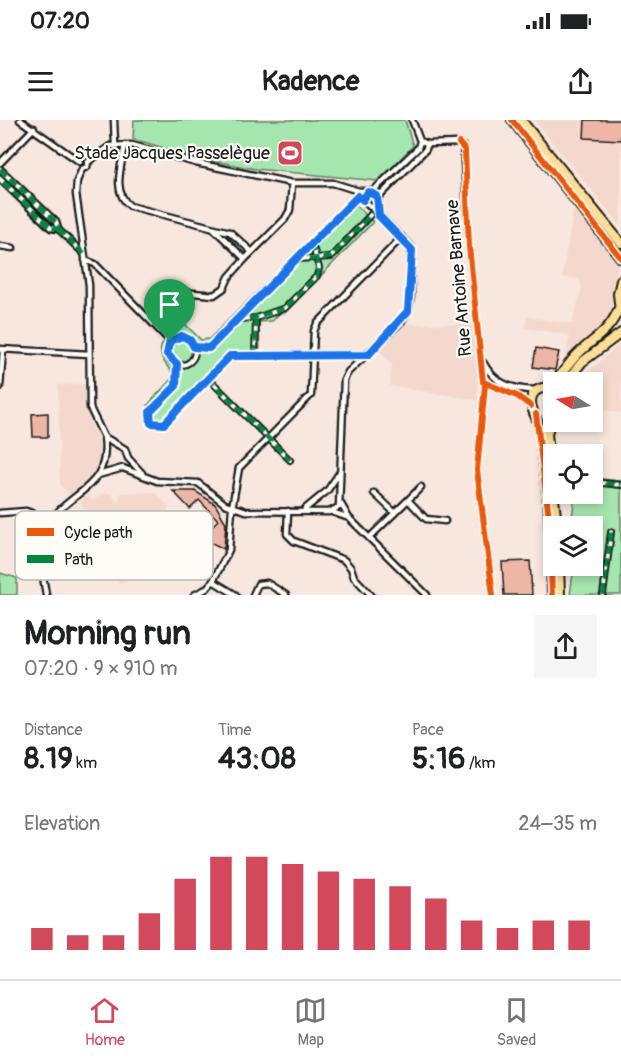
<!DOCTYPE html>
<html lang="en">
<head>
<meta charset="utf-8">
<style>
	body { margin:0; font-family:Pangolin,sans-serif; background:#f6f6f6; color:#202124; height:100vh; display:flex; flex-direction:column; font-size:22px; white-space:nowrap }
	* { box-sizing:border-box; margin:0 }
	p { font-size:20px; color:#757577 }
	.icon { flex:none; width:33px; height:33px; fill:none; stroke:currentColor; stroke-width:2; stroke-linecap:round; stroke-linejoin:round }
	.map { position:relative; height:475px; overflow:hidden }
	.panel { display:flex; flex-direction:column; background:#fff; flex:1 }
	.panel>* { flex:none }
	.needle { width:39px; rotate:281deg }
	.buttons { position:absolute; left:543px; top:252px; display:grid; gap:12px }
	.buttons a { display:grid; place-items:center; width:60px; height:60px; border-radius:0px; background:#fff; box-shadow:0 3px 9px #0003; font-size:30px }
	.pin { position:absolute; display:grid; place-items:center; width:51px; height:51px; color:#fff; margin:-62px -26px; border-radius:50% 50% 50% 0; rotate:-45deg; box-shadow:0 0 6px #0007 }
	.pin .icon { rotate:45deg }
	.round { display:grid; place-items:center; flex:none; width:63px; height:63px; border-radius:0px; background:#f6f6f6 }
	.overview { display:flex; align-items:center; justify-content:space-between; height:102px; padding:0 24px }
	h1 { font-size:33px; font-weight:700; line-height:45px }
	.figures { display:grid; grid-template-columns:repeat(3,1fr); gap:9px; height:102px; padding:6px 24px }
	.figures div { display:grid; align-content:center }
	.figures b { font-size:30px; font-weight:700 }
	.figures small { font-size:16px; font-weight:400 }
	.figures p { font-size:16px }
	.chart { height:168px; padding:12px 24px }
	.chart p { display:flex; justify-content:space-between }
	.chart svg { width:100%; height:108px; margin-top:6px; stroke:#d1495b; stroke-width:6 }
	.status { display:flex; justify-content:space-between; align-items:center; height:42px; padding:0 30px; background:#fff; direction:ltr }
	.status svg { height:16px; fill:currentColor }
	header { display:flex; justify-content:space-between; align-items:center; height:78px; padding:0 24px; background:#fff; font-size:27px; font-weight:700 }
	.dock { display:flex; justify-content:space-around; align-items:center; height:84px; border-top:2px solid #e0e0e0; background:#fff; font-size:16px; color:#757577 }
	.dock a { display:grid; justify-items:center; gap:3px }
	.dock .selected { color:#d1495b }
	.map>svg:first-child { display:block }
</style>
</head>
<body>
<div class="status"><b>07:20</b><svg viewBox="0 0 49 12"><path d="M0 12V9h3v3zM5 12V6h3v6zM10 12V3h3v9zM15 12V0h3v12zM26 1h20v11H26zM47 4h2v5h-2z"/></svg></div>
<header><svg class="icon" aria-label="menu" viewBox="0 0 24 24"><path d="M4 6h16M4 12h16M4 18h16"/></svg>Kadence<svg class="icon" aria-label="share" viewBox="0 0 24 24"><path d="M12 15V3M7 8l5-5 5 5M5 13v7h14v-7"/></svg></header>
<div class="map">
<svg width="621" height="475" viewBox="0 0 621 475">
	<rect width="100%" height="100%" fill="#f8e7de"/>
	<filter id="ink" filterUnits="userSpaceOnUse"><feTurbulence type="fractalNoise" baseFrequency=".0167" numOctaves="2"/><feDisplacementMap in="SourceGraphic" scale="12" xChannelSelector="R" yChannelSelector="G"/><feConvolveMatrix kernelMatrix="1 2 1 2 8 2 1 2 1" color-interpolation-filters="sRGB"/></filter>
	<g filter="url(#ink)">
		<!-- built -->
		<path fill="#f5d8cd" d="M534 0H621V106Z
			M574 86 610 129 618 148 613 165 612 191 606 204 566 239 569 215 525 208 527 197 572 204 582 167 579 159 562 157Z
			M405 204H476L478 280 390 266 392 245 379 230Z
			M621 223V293L593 288 592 262H581L591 249Z
			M87 264 88 293 91 304 99 319 102 335 98 349 72 377 60 365 58 265Z
			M155 372 169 387 162 412 170 420 176 414 183 421 181 428 200 445 118 463 112 429 70 415 74 411 69 404 85 389 80 382 87 375 93 381 102 373H111L118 383 121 373Z"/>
		<!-- green -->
		<path fill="#a5e6ae" stroke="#608165" stroke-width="1.5" d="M134 0H405L413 26 378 61 256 49 203 39 133 19Z
			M351 80 373 102 285 193 281 192 272 201 259 202 260 238H231L168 304 152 301 148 285 173 257 174 254C152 232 159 224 179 205H186L201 220 209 219Z
			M593 358 621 361V475H570L574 446H592V406H571L575 374H592Z
			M0 453 17 458V475H0Z"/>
		<!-- building -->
		<path fill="#eeb6a5" stroke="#1c1c1c" stroke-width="1.5" d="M585 0H621V20L584 18Z
			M536 228 559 232 555 250 533 247Z
			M48 293V317H33L32 294Z
			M173 371H195L215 384 226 403 224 429 212 423 204 426 197 423 199 410 209 409 218 400 199 380 190 389Z
			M530 441 532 475H504L502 442Z"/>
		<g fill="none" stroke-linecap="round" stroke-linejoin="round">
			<!-- pedestrian casing -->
			<g stroke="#1c1c1c" stroke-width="8">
				<path id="pedestrian" d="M58 109 85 135
					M298 139 331 137 373 92
					M238 199 256 198 285 188 317 156 319 148 312 123
					M167 231a14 14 0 1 1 28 0a14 14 0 1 1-28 0Z
					M194 227 209 228 358 76
					M255 235H293
					M176 244V266L150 292 151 303 164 304 230 236 255 235 256 198
					M208 258 290 340
					M592 362 621 365
					M603 475 611 412"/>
			</g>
			<!-- minor casing -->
			<g stroke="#1c1c1c" stroke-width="9">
				<path id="minor" d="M20 0 80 42
					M114 0 115 25
					M412 0 420 21
					M125 25C122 44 111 72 130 86L230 112 252 132
					M88 42 87 47 82 49 77 61 76 74 89 165 90 288 104 317 125 329 128 338 142 353
					M88 42 110 26 132 25 196 43 292 63H333L359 71H373
					M0 43 34 8
					M0 49 56 102 58 109 51 108 0 59
					M373 71 418 28 420 21 427 24 459 23 463 26 469 126 483 262 517 276 531 286
					M379 96 378 78 426 29 427 24
					M214 109 245 139
					M0 126 13 128
					M85 140 95 144 170 221
					M147 197 172 171 214 175 224 168 229 157 245 139 285 99 290 90 292 63
					M0 229 89 234
					M293 235H368
					M483 242C494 263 511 270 536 270
					M485 265 477 350 493 475
					M0 267 3 231
					M98 355 123 348 157 361 198 363 225 384 246 391 329 392 339 387 344 260 348 252 402 201 408 191 411 176V127L353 69
					M374 373 395 393
					M408 380 421 367
					M341 384 349 398 427 475
					M305 389 327 371 340 352
					M288 391 287 414 294 421 344 440 351 448 354 457 371 475
					M332 392 349 398
					M0 393 26 391 52 401
					M369 418 408 380 426 399 445 401
					M213 461 236 475
					M46 475C43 455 37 430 46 410 62 371 112 373 104 317
					M194 475 206 469 213 461 229 430 232 388 239 348 311 275 314 211 317 204 402 117
					M253 475 258 464 267 463 286 475"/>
			</g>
			<!-- primary casing -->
			<g stroke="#1c1c1c" stroke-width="12">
				<path id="primary" d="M512 0 621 138
					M521 0 621 123
					M620 191 618 174 621 160
					M566 262 582 242 621 213
					M552 295 547 314 557 406
					M559 446 560 475
					M552 475C551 449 551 423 549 397 547 368 542 340 540 311 539 298 525 284 534 273 538 267 545 269 550 265 560 258 566 247 574 238 591 219 609 214 619 188"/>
			</g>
			<!-- pedestrian -->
			<use href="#pedestrian" stroke="#fdfcf7" stroke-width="4"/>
			<!-- minor -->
			<use href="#minor" stroke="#fdfcf7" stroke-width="4.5"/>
			<!-- primary -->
			<use href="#primary" stroke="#fdde96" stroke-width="8"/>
			<!-- quiet -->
			<path stroke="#00873e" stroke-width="4.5" stroke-dasharray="9 4.5" stroke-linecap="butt" d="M0 49 56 102 58 109 51 108 0 59
				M58 109 85 135
				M309 139 331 137 373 92
				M249 199 285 188 317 156 319 148 312 123
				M194 227 209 228 358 76
				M255 235H293
				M176 244V266L150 292 151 303 164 304 230 236 255 235 256 198
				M208 258 290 340
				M592 362 621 365
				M603 475 611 412"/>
			<!-- cycleway casing -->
			<g stroke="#fdfcf7" stroke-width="10">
				<path id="cycleway" d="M512 0 621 138
					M459 23 465 30 469 126 483 262 517 276 531 286
					M485 265 477 350 493 475
					M536 294 549 398 552 475"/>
			</g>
			<!-- cycleway -->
			<use href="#cycleway" stroke="#e8590c" stroke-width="6"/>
		</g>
	</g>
	<g fill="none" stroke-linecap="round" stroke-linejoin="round" filter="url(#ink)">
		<!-- route casing -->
		<g stroke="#fff" stroke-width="12">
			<path id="route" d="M368 72 377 76 379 96 412 130 408 191 368 235 230 236 164 304 151 303 150 292 176 266 177 244 167 234 170 221 182 216 190 220 194 227 209 228 358 76 363 80Z"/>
		</g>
		<!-- route -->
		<use href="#route" stroke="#1a73e8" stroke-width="8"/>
	</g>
	<!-- icons -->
	<defs>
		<g id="stadium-square" transform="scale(1.35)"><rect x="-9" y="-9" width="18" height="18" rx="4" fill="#d1495b" stroke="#fdfcf7"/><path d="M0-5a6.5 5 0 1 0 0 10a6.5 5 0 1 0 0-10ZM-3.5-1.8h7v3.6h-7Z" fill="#fff"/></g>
	</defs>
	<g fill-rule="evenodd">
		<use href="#stadium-square" x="290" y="33"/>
	</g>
	<g text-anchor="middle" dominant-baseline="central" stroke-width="4.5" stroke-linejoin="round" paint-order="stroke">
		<!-- poi labels -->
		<g font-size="18" fill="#1c1c1c" stroke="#fdfcf7" text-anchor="end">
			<text x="270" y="33">Stade Jacques Passelègue</text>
		</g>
		<!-- street labels -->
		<g font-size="18" fill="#1c1c1c" stroke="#fdfcf7">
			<text transform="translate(459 158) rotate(-95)">Rue Antoine Barnave</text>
		</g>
	</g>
	<!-- legend -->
	<rect x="15" y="391" width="198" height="69" rx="9" fill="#fdfcf7" stroke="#bab9b5" stroke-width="1.5"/>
	<rect x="27" y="408" width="27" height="8" fill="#e8590c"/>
	<rect x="27" y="435" width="27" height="8" fill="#00873e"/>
	<g font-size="16" fill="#1c1c1c">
		<text x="64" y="418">Cycle path</text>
		<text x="64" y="445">Path</text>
	</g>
</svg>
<div class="buttons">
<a><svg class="needle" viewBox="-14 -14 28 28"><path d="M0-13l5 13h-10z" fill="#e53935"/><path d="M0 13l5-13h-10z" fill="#757577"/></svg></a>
<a><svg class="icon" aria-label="locate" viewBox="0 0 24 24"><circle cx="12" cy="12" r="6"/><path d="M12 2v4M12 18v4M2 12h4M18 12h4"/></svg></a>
<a><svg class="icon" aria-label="layers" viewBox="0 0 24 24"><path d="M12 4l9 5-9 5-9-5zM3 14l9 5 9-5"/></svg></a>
</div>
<div class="pin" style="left:170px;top:221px;background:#1e9e55"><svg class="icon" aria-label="arrive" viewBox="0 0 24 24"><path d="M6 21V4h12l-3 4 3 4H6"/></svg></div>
</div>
<section class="panel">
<div class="overview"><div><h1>Morning run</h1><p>07:20 · 9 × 910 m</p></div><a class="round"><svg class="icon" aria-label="share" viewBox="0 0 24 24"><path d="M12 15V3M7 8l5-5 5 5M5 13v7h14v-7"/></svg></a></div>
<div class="figures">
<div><p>Distance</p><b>8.19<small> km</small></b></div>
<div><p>Time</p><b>43:08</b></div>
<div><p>Pace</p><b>5:16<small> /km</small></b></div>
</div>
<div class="chart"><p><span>Elevation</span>24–35 m</p>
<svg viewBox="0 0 160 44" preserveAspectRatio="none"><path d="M5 44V35M15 44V38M25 44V38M35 44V29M45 44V15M55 44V6M65 44V6M75 44V9M85 44V12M95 44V15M105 44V18M115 44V23M125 44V32M135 44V35M145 44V32M155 44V32"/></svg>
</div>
</section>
<nav class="dock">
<a class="selected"><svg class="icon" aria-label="home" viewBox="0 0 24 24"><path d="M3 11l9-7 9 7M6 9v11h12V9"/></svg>Home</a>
<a><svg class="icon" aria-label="map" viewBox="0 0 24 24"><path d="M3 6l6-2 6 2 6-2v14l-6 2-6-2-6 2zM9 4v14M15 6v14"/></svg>Map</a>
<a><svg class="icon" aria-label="saved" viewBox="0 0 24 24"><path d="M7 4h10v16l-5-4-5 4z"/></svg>Saved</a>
</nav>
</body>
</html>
